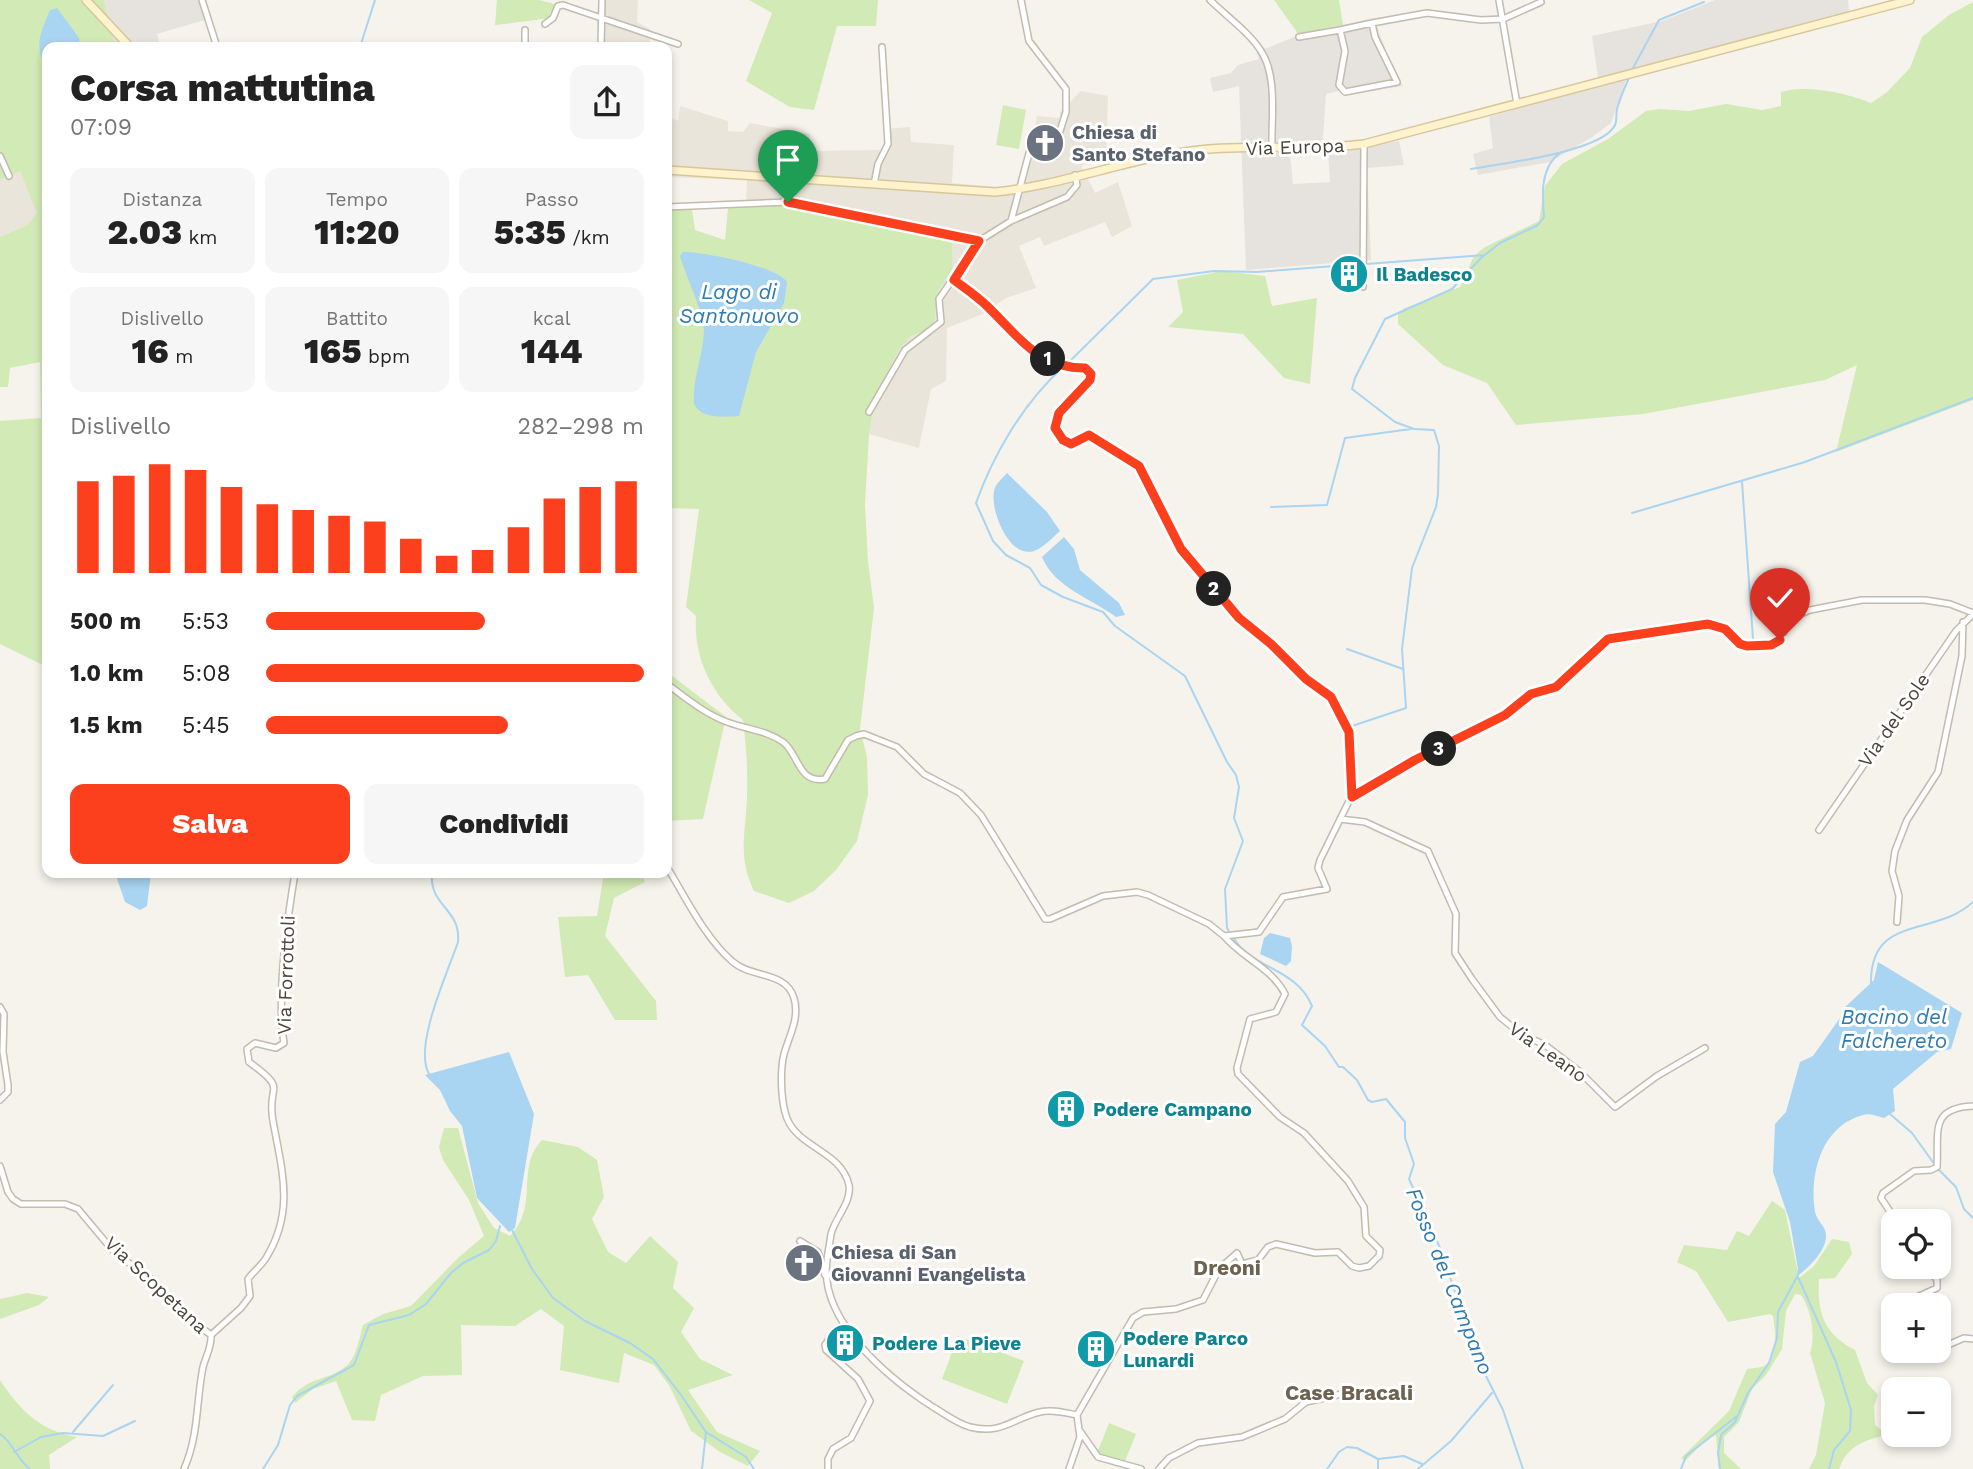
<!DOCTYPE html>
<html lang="it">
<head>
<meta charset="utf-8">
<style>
	body { margin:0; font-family:"Work Sans",sans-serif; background:#f6f6f6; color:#222; height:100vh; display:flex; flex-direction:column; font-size:26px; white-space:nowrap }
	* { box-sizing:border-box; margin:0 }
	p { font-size:23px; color:#767676 }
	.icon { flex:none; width:38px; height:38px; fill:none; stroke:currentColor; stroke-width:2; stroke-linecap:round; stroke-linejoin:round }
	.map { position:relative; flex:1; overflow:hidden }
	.panel { position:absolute; left:42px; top:42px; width:630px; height:836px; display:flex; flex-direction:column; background:#fff; border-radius:14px; box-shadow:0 4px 10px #0003 }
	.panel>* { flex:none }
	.tools { position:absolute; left:1881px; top:1209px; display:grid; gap:14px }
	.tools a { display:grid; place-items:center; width:70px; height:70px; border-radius:14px; background:#fff; box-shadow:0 4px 10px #0003; font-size:35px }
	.pin { position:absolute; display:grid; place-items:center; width:60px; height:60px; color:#fff; margin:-72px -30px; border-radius:50% 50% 50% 0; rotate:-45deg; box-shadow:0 0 7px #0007 }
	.pin .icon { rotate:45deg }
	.km { position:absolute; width:35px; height:35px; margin:-18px; border-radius:50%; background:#222; color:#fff; font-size:19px; line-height:35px; text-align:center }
	.round { display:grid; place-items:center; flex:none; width:74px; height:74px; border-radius:14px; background:#f6f6f6 }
	.head { display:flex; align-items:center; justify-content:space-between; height:119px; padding:0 28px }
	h1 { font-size:38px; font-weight:800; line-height:52px }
	.figures { display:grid; grid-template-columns:repeat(3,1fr); gap:10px; height:119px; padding:7px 28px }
	.figures div { display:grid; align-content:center; border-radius:14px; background:#f6f6f6; text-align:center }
	.figures b { font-size:35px; font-weight:800 }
	.figures small { font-size:19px; font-weight:400 }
	.figures p { font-size:19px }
	.chart { height:196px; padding:14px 28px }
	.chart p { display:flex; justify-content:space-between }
	.chart svg { width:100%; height:126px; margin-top:7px; stroke:#fc3f1d; stroke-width:6 }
	.action { display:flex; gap:14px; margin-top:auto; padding:14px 28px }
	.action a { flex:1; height:80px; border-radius:14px; background:#fc3f1d; color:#fff; font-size:28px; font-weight:800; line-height:80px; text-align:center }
	.action a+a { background:#f6f6f6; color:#222 }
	ul { padding:0 28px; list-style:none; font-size:23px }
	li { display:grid; grid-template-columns:112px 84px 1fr; align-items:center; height:52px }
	li i { height:18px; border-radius:9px; background:#fc3f1d }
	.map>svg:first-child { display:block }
</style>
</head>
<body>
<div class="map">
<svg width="1973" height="1469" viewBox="0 0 1973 1469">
	<rect width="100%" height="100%" fill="#f6f3ec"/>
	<!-- residential -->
	<path fill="#eae5da" d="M600 0H638L637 22 650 29V47H599Z
		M1081 91 1108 96 1106 162 1081 165 1095 193 1118 182 1132 226 1112 237 1105 222 1044 246 1040 237 1019 246 1036 288 1006 298 983 314 947 328 946 381 931 389 919 448 869 434 876 397 898 351 910 337 934 326 938 291 952 270V240L787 204 746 205 747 180 667 177V116L678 121 680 106 728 121V131L743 132 750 123 810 134 808 151 883 150 885 129 910 127 911 142 954 145 952 183 998 187 1025 183 1037 116 1060 118V112Z
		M20 170 38 213 27 225 0 237V179Z"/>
	<!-- industrial -->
	<path fill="#e6e2dd" d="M104 0H199L205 20 157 34 160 47H115Z
		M1715 0H1848L1849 12 1630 69 1611 123 1592 137 1550 162 1478 175 1473 154 1493 148 1489 117 1599 84 1592 36 1662 21Z
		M1374 18 1389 60 1403 86 1344 95 1339 91 1326 94 1322 152 1290 154 1293 184 1330 182 1328 152 1399 141 1404 165 1367 168 1371 260 1246 270 1239 86 1213 92 1210 78 1231 73 1238 65 1259 59 1257 52 1299 35Z"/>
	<!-- green -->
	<path fill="#d2eab5" d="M0 0H104L115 47H47V667L0 644V421L41 418 40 362 10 368 8 387H0V237L27 225 37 213 20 171 0 179Z
		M497 0H539L555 4V12H550L551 18 495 25Z
		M749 0H878L876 26H837L814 110 790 107 746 81 772 13Z
		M1274 0H1339L1343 25 1299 35Z
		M1973 2V400L1836 452 1857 365 1825 380 1643 414 1516 425 1487 383 1443 365 1398 324V313L1405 308 1460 287 1474 256 1485 247 1539 221 1545 186 1562 164 1608 139 1646 111 1660 109 1689 111 1726 104 1762 110 1781 106V92C1804 84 1848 93 1871 103L1886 93 1910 68 1922 37 1949 15Z
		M1003 105 1026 110 1019 149 996 145Z
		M786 205 952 240V270L938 291 934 326 910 337 898 351 876 397 869 434 865 505 868 561 874 608 860 729 867 757 868 795 857 841 836 870 814 891 789 903 754 891C737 856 746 833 747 796 748 770 746 745 743 720 711 695 693 656 696 616L686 607 699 509 667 508V210L692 209 695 230 725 240 728 208Z
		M1223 271 1265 276 1272 306 1317 298 1310 384 1284 378 1243 334 1168 327 1183 312 1177 280Z
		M667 672 726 717 703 819 667 821Z
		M602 873H642L645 882 614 898 605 936 656 1001 657 1020H615L588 975 565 977 558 917 597 916 603 879Z
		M444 1128H458L478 1203 494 1228 510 1236C540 1206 515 1167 542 1140L578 1147 597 1160 604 1197 592 1219 608 1252 626 1263 650 1236 678 1262 673 1288 694 1308 681 1332 700 1359 733 1375 688 1390 717 1432 760 1451 748 1466 720 1452 691 1431 669 1385 654 1365 624 1353 619 1383 560 1370 564 1326 541 1309 515 1326 461 1325 462 1375 423 1376 381 1395 375 1421 352 1420 336 1381 313 1389 295 1403 292 1397C310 1376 327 1381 345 1367 357 1358 359 1338 363 1325L383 1314 411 1306 459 1257 484 1236 469 1200 443 1160 439 1147Z
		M1772 1201 1785 1210 1799 1278 1814 1266 1832 1239 1849 1242 1852 1254 1835 1278 1819 1279C1817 1311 1823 1334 1855 1350L1867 1383 1878 1395 1874 1406 1875 1425 1887 1435C1864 1440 1847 1446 1839 1469H1809L1816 1455 1825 1403 1810 1353C1816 1336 1811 1309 1801 1295L1795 1294 1786 1311 1782 1349 1766 1375 1752 1389 1739 1422 1724 1437V1453L1741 1469H1719L1716 1435 1707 1439 1685 1461 1681 1458 1729 1411 1747 1369C1751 1368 1760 1368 1764 1366 1779 1358 1775 1329 1773 1316L1770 1314 1728 1322 1696 1271 1677 1262 1684 1245 1727 1250 1737 1231 1749 1236Z
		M27 1293 49 1297 39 1305 0 1319V1299Z
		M958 1336 1024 1361 1007 1404 942 1379Z
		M0 1380C20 1410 40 1431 77 1437L49 1455 50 1469H0Z
		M1109 1423 1136 1434 1125 1461 1097 1453Z"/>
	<!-- water -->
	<path fill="#a9d4f2" d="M57 8 79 38 80 47H47V74C35 43 38 39 50 10Z
		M683 252C704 252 776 266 787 282L784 303 756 352 739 416C724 417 701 419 694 404 692 379 704 354 704 328 704 314 685 274 680 256Z
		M1007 473 1047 512 1060 531C1053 537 1043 548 1034 551 1009 559 990 510 994 491 995 484 1002 479 1007 473Z
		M1064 537 1074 549 1080 570 1119 603 1125 615 1116 617C1089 597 1055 588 1042 557Z
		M115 873H151L147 906 140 910 125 902Z
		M1270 933 1290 938 1292 946 1291 961 1286 966 1260 954 1264 938Z
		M1878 962 1962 1013 1951 1049 1937 1052 1893 1089 1895 1111 1884 1118C1877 1116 1868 1113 1863 1115 1821 1126 1809 1175 1815 1212 1817 1221 1826 1226 1826 1236 1826 1251 1810 1266 1799 1275L1790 1222 1773 1172 1775 1124 1786 1112 1800 1062 1813 1056 1840 1018 1842 1010 1874 980Z
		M509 1052 534 1114 515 1228 509 1232 477 1198 462 1126 450 1111 440 1090 425 1075Z"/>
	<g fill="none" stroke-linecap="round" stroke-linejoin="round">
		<!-- stream -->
		<path stroke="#a9d4f2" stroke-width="2" d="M360 47 375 0
			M1633 68 1659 20 1704 2
			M1471 169C1498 164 1603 152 1615 125 1617 121 1616 114 1617 109 1620 98 1624 89 1629 78
			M1366 264 1485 255
			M1067 364 1153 279 1214 271 1257 272 1360 264
			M1062 368C1023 404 994 453 976 503L993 541 1006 555 1030 568 1041 585 1063 597 1103 612 1115 626 1185 676 1227 762 1236 775 1239 787 1234 818 1243 841 1225 889 1227 928 1230 933
			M1742 482 1753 639
			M1271 507 1327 505 1345 438 1411 429
			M1632 513 1805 462 1973 398
			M1347 649 1403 669
			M1349 727 1406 708 1402 649 1412 568 1436 507 1438 494 1439 446 1434 430 1414 429 1395 422 1352 389 1355 378 1385 319 1452 289 1481 258 1500 243 1538 225 1544 217C1542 194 1540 167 1561 152
			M1233 937C1252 970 1296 967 1312 1006L1302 1025 1325 1046 1339 1067H1343L1357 1080 1368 1100 1372 1102 1386 1099 1405 1122V1138L1414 1164 1409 1179 1441 1250 1470 1337 1485 1374 1503 1410 1523 1469
			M1871 985C1869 913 1935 938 1973 902
			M429 1074C413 1046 448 972 458 942 461 908 429 907 432 873
			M1890 1114 1912 1133 1935 1165
			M1938 1169 1956 1187 1964 1209 1973 1218
			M512 1230 532 1269 553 1298 585 1321 630 1343 653 1359 681 1395 706 1432 702 1469
			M1798 1277 1836 1362 1851 1410 1850 1431 1834 1450 1829 1469
			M73 1432 113 1385
			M706 1432 746 1457 754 1469
			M0 1434C13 1442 17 1460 30 1469
			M14 1452 41 1437 63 1433 103 1436 135 1421
			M1378 1460V1469
			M263 1469 278 1445 290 1405 297 1396 354 1365 369 1325 409 1315 426 1304 451 1273 463 1263 489 1250 496 1241 500 1226
			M1327 1469 1339 1452 1347 1447 1357 1448 1378 1459 1404 1456 1422 1464
			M1418 1469 1451 1441 1492 1393
			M1681 1469 1686 1456 1737 1416
			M1720 1469 1718 1453 1721 1435 1735 1422 1748 1393 1769 1363 1777 1338 1778 1312 1798 1275 1799 1267"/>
		<!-- street casing -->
		<g stroke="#c2bbae" stroke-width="8">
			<path id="street" d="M202 0 217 47
				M1210 0C1226 16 1249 32 1261 51 1278 77 1271 119 1272 149
				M1499 0 1517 104
				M1372 23 1340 30 1345 51 1339 85 1345 92 1397 82 1375 37 1372 23 1427 13 1481 20 1503 19 1541 2
				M545 24 553 18 558 6 563 5 678 44
				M1299 37 1340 30
				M525 47V30
				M601 47 602 0
				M0 156 9 176
				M874 184 878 164 888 144 882 47
				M667 207 788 202 979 241
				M1011 221 1032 142 1038 135 1050 137 1059 134 1066 112V89L1029 41 1021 0
				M954 280C966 289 978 297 988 307 1019 337 1038 368 1085 368L1091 374 1090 380 1059 413 1055 428 1063 440 1071 444 1089 435 1139 466 1181 549 1235 614 1271 644 1306 679 1331 697 1348 732 1351 797
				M1363 287 1364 144
				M869 412 905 350 941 322 939 299 979 241 1011 221 1067 197 1077 185 1075 175
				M667 684C686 698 705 714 727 722 745 729 766 730 783 742 799 754 798 784 825 779L848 740 856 736 864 734 897 747 924 774 960 793 981 815 1045 919H1050L1103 896 1137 892 1148 895 1209 924 1224 936 1259 932 1283 897 1327 889 1318 868 1320 860 1351 797 1415 760 1505 715 1531 694 1556 686 1608 639 1708 624 1725 629 1744 645 1769 646 1779 641 1791 618 1810 610 1862 600H1925L1950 604 1973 613
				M1340 819 1365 822 1428 851 1456 914 1455 953 1472 979 1500 1017 1521 1034 1545 1045 1580 1072 1615 1107 1657 1076 1705 1048
				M1819 830 1956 631 1973 614
				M667 867C686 898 705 938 733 962 751 978 786 971 794 998 800 1018 789 1036 784 1054 780 1070 781 1097 785 1112 793 1148 841 1149 849 1185 852 1202 835 1218 831 1234 830 1242 828 1252 827 1260 818 1320 888 1378 933 1407 945 1414 956 1423 970 1427 1002 1435 1013 1418 1040 1412 1052 1409 1066 1413 1077 1415
				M1897 922 1899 896 1892 871 1895 851 1907 820 1938 772 1962 656 1963 622
				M0 1007 4 1014 3 1052 8 1085V1092L0 1100
				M0 1166 8 1192 13 1199 21 1204H65L78 1209 114 1252 151 1279 178 1310 211 1335C212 1346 206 1356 203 1367 196 1402 199 1435 184 1469
				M1897 1222 1881 1198 1883 1193 1914 1171 1931 1170 1937 1167C1939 1132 1929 1108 1973 1106
				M800 1241 818 1252 825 1275
				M1920 1306 1917 1297 1937 1288V1280L1927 1267
				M211 1335 241 1308 250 1296 248 1279C253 1272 261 1266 266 1258 295 1211 282 1171 273 1121 266 1083 290 1092 249 1062L247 1049 255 1043 276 1048 284 1043C276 995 287 921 295 873
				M1939 1345 1943 1347 1964 1338 1973 1339
				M1077 1415 1133 1318 1143 1312 1176 1309 1203 1300 1219 1269 1237 1253 1242 1264 1258 1260 1268 1247 1276 1244 1315 1253 1338 1252 1352 1266 1359 1268 1369 1266 1379 1256 1380 1250 1366 1236 1364 1207 1348 1181 1304 1133 1280 1117 1238 1074 1237 1068 1250 1019 1276 1012 1285 994C1272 968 1242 958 1224 936
				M1080 1431 1098 1457 1141 1469
				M828 1469V1459L833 1449 851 1438 870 1401 858 1379 826 1350 825 1345 834 1332 844 1326
				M1069 1469 1080 1437 1077 1415
				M1159 1469 1169 1458 1198 1443 1242 1437 1285 1419 1306 1402 1346 1393 1363 1395"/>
		</g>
		<!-- secondary casing -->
		<g stroke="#d6c79b" stroke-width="10">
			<path id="secondary" d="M86 0 130 47
				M667 170 995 192C1064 185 1130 158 1199 150 1254 144 1309 151 1364 144L1910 0"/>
		</g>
		<!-- street -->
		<use href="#street" stroke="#fff" stroke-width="5"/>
		<!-- secondary -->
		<use href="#secondary" stroke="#fff3cd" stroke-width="7"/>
	</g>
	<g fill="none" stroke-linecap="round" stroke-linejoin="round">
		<!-- route casing -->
		<g stroke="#fff" stroke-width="14">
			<path id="route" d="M788 202 979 241 954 280C966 289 978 297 988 307 1019 337 1038 368 1085 368L1091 374 1090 380 1059 413 1055 428 1063 440 1071 444 1089 435 1139 466 1181 549 1239 618 1271 644 1306 679 1331 697 1349 732 1352 797 1415 760 1505 715 1531 694 1556 687 1608 639 1708 624 1725 629 1740 644 1747 646 1771 645 1780 640"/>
		</g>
		<!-- route -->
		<use href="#route" stroke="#fc3f1d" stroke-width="9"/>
	</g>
	<!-- icons -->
	<defs>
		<g id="church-disc" transform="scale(2.0125)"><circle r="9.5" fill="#6b7280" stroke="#fff"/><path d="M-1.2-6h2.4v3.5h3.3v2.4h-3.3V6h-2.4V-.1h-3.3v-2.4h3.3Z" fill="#fff"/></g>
		<g id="building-disc" transform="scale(2.0125)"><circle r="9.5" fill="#0f9aa8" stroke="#fff"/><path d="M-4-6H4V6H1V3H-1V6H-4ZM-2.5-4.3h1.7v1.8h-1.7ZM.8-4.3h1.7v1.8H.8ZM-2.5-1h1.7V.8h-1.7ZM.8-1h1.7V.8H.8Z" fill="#fff"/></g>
	</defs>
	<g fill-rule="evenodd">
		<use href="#church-disc" x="1045" y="143"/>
		<use href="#building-disc" x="1349" y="274"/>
		<use href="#building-disc" x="1066" y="1109"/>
		<use href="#church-disc" x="804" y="1263"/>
		<use href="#building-disc" x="845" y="1343"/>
		<use href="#building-disc" x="1096" y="1349"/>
	</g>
	<g text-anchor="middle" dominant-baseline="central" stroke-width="6" stroke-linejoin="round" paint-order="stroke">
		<!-- worship labels -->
		<g font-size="19" font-weight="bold" fill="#5b616d" stroke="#fff" text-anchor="start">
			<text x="1072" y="132">Chiesa di<tspan x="1072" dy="22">Santo Stefano</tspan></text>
			<text x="831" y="1252">Chiesa di San<tspan x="831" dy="22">Giovanni Evangelista</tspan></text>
		</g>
		<!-- street labels -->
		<g font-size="19" fill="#4b4439" stroke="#fff">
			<text transform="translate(1295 147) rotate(-2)">Via Europa</text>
			<text transform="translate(1894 720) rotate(-55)">Via del Sole</text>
			<text transform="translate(286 975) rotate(-88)">Via Forrottoli</text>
			<text transform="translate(1548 1052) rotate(35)">Via Leano</text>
			<text transform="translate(156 1285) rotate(43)">Via Scopetana</text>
		</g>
		<!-- culture labels -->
		<g font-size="19" font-weight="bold" fill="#0d838f" stroke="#fff" text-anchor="start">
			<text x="1376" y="274">Il Badesco</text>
			<text x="1093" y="1109">Podere Campano</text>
			<text x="1123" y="1338">Podere Parco<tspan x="1123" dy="22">Lunardi</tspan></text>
			<text x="872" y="1343">Podere La Pieve</text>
		</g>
		<!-- water labels -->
		<g font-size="21" font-style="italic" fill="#2e7ab2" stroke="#fff">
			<text x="739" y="291">Lago di<tspan x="739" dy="24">Santonuovo</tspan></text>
			<text x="1894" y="1016">Bacino del<tspan x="1894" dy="24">Falchereto</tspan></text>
			<text transform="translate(1450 1281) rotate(68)">Fosso del Campano</text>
		</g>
		<!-- neighbourhood labels -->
		<g font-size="21" font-weight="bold" fill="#6e6250" stroke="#fff">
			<text x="1227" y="1267">Dreoni</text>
			<text x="1349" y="1392">Case Bracali</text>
		</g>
	</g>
</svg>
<div class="tools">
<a><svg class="icon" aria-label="locate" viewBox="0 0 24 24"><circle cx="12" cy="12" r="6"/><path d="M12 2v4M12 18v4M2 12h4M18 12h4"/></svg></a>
<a>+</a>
<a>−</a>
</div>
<div class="pin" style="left:788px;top:202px;background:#1e9e55"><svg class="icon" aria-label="arrive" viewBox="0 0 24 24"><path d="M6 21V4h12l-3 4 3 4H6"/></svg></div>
<div class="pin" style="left:1780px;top:640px;background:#d93025"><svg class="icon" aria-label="check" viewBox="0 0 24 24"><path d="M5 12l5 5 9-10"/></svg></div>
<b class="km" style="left:1048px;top:359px">1</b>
<b class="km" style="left:1214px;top:589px">2</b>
<b class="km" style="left:1439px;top:749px">3</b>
<section class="panel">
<div class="head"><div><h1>Corsa mattutina</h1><p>07:09</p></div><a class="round"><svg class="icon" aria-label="share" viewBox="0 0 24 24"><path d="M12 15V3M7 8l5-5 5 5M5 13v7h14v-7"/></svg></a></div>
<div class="figures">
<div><p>Distanza</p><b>2.03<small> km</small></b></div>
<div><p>Tempo</p><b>11:20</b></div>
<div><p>Passo</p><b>5:35<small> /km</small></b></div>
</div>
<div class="figures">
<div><p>Dislivello</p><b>16<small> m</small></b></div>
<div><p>Battito</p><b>165<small> bpm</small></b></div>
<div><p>kcal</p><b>144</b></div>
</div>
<div class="chart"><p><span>Dislivello</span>282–298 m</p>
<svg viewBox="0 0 160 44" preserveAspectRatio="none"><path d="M5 44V12M15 44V10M25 44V6M35 44V8M45 44V14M55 44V20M65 44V22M75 44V24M85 44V26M95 44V32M105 44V38M115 44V36M125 44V28M135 44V18M145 44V14M155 44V12"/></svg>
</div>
<ul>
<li><b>500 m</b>5:53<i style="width:58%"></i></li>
<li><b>1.0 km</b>5:08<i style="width:100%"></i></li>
<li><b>1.5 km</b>5:45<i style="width:64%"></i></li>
</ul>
<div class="action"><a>Salva</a><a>Condividi</a></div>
</section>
</div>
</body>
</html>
